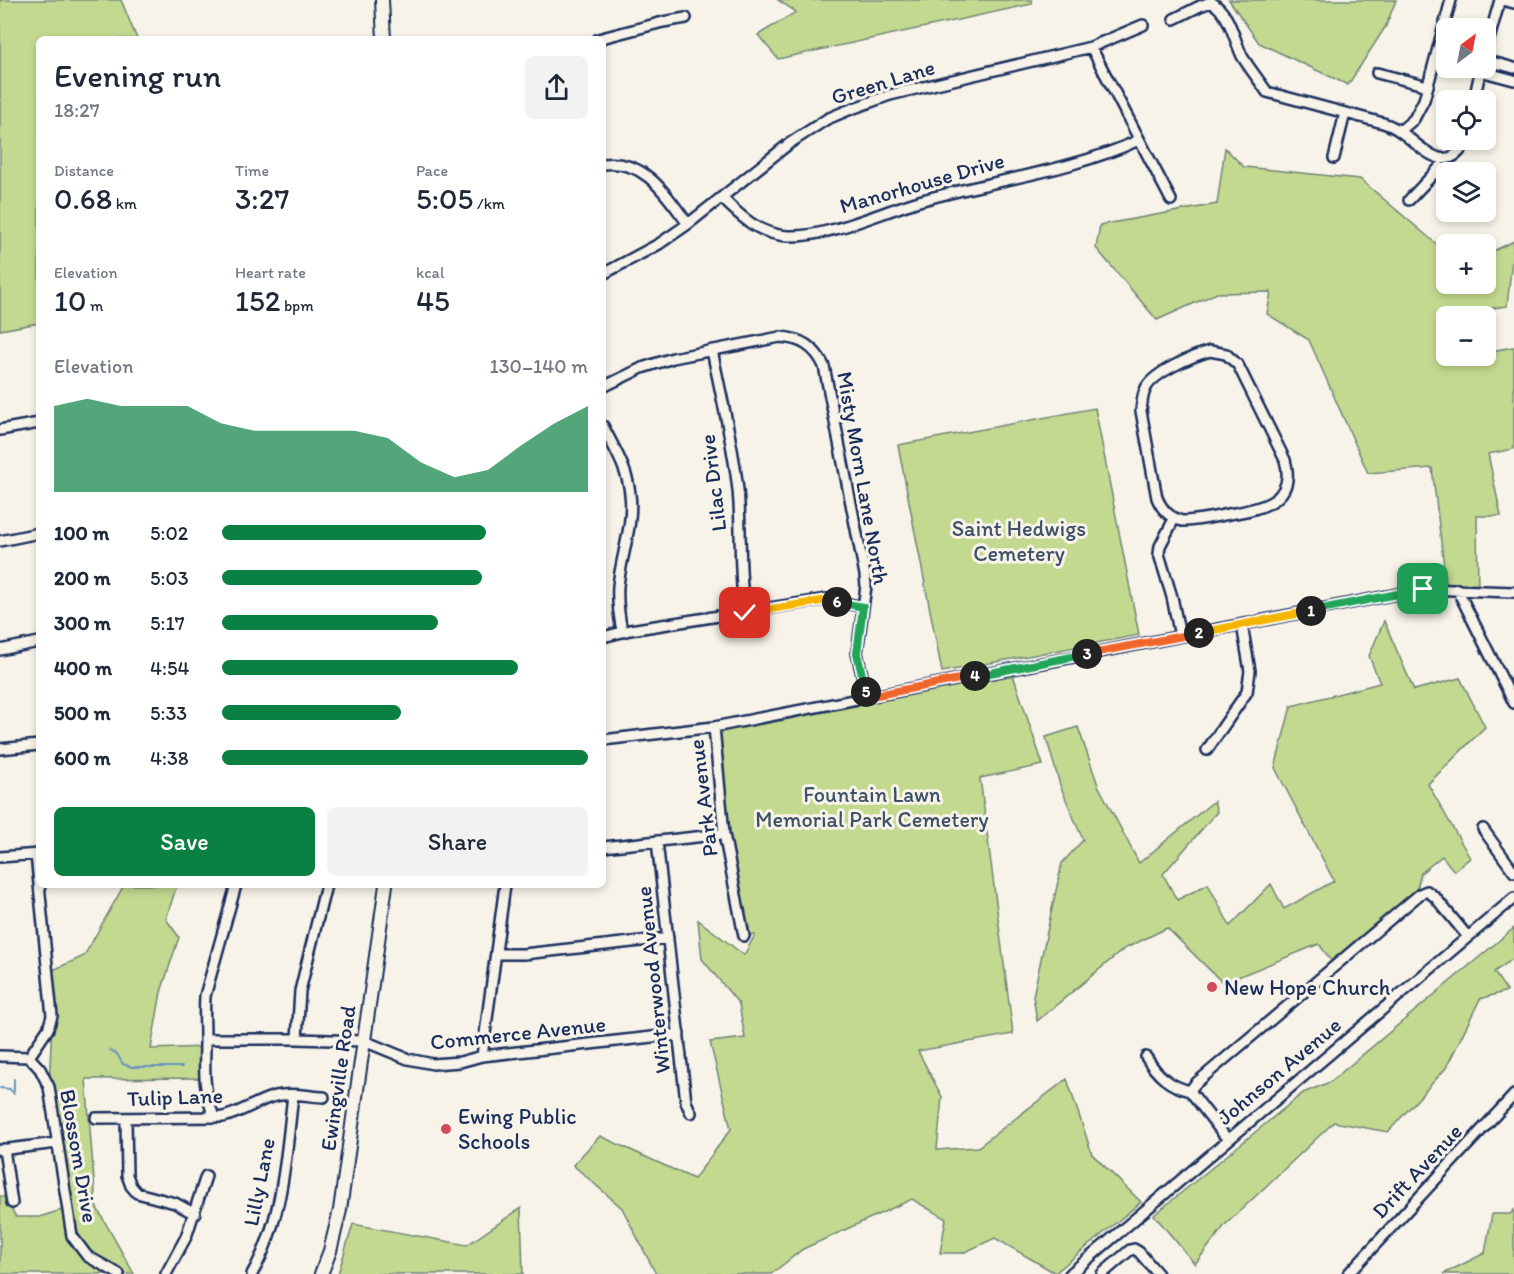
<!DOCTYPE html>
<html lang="en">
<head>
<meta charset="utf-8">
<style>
	body { margin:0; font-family:Itim,sans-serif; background:#f2f2f3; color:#1f2937; height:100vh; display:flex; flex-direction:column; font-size:22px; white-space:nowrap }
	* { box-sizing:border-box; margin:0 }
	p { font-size:20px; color:#747a83 }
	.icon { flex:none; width:33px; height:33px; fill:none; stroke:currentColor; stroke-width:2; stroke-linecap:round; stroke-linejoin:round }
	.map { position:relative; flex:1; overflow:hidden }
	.side { position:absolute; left:36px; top:36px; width:570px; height:852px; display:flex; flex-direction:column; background:#fff; border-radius:9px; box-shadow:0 3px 9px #0003 }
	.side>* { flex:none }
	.needle { width:39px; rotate:32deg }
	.fabs { position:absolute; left:1436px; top:18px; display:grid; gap:12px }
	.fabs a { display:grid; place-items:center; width:60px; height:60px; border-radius:9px; background:#fff; box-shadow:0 3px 9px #0003; font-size:30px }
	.pin { position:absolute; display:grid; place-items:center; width:51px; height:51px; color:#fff; margin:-26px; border-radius:12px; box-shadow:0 3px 9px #0006 }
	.km { position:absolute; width:30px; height:30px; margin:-15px; border-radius:50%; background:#222; color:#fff; font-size:16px; line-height:30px; text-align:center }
	.round { display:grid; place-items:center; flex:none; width:63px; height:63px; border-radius:9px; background:#f2f2f3 }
	.summary { display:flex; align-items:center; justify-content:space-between; height:102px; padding:0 18px }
	h1 { font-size:33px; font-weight:600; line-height:45px }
	.figures { display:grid; grid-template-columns:repeat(3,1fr); gap:9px; height:102px; padding:6px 18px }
	.figures div { display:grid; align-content:center }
	.figures b { font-size:30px; font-weight:600 }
	.figures small { font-size:16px; font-weight:400 }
	.figures p { font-size:16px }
	.chart { height:168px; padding:12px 18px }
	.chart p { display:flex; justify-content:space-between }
	.chart svg { width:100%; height:108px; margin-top:6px; fill:#0b8043; opacity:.7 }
	.primary-button { display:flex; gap:12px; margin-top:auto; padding:12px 18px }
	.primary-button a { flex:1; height:69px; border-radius:9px; background:#0b8043; color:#fff; font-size:24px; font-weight:600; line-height:69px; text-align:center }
	.primary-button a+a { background:#f2f2f3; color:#1f2937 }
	ul { padding:0 18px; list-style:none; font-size:20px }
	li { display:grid; grid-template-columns:96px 72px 1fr; align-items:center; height:45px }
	li i { height:15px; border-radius:8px; background:#0b8043 }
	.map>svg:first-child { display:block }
</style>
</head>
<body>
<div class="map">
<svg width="1514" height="1274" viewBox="0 0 1514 1274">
	<rect width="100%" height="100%" fill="#f7f3e8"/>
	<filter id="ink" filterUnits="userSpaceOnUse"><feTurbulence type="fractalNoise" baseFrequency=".0167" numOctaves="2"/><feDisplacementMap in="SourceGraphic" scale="12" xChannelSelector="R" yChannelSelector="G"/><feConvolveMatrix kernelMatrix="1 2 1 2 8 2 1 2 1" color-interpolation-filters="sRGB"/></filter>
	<g filter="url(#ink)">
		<!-- green -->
		<path fill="#c3d98f" stroke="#6f8476" stroke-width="1.5" d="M0 0H121L137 39H39V323L0 330Z
			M778 0H1032V4L778 59 758 35 796 12Z
			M1229 0H1396L1386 26 1348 85 1259 43Z
			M1225 148 1244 167 1360 179 1446 252V284H1485V255L1514 241 1507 306 1458 313V316H1446V356H1485V352L1514 347V449L1488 454 1501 516H1477L1478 592 1447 591 1432 468 1368 473 1309 340 1267 314 1271 292 1217 293 1157 320 1096 248 1100 225 1217 204Z
			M1095 408 1139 635 942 672 898 445Z
			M1384 621 1414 690 1460 678 1485 727 1428 784 1470 858 1454 871 1442 856 1421 873 1413 904 1335 966 1319 944 1223 983 1167 928 1124 949 1037 1021 1033 996 1062 863 1083 840 1060 785 1046 737 1078 727 1098 785 1139 863 1214 801 1217 812 1163 874 1177 900 1208 884 1230 926 1271 884 1284 909 1334 881 1275 768 1291 706 1380 683 1369 656Z
			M1011 669 1043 765 980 778 1013 1034 918 1051 942 1097 937 1150 978 1147 1067 1079 1092 1154 1141 1202 1055 1273 995 1238 963 1253H940L946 1219 912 1199 803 1249 771 1274H656L622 1208 573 1165 600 1136 694 1179 731 1129 710 1042 745 1038 739 1004 702 959 698 920 744 955 755 935 744 936 724 834 714 727Z
			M124 885H177L166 919 179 937 161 992 151 1049 204 1047V1078L86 1079 96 1206 134 1274H0V1196L4 1197 16 1217H39L68 1208 49 1087 52 1023 51 971 84 956Z
			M1514 928V958L1494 972 1507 991 1480 999 1446 1068 1388 1132 1334 1122 1225 1225 1195 1264 1154 1215 1303 1093 1330 1082Z
			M521 1208 523 1274H338L353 1224 467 1245Z
			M1514 1210V1274H1443L1485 1253 1492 1214H1510Z"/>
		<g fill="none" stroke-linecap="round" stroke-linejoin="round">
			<!-- stream -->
			<path stroke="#6995be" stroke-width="2" d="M110 1050 117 1054 123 1064 132 1067H182
				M0 1088 10 1089 14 1094
				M14 1091V1079"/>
			<!-- minor casing -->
			<g stroke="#1b2f5e" stroke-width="14">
				<path id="minor" d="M1502 0 1514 3
					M1174 19 1200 6 1211 2C1230 13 1233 37 1242 56 1249 68 1259 80 1267 92L1383 123C1389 125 1396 128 1401 132 1422 147 1447 179 1467 140
					M598 39 663 22 686 18
					M1091 47 1171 200
					M1485 53 1500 0
					M1485 60 1514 68
					M1480 71 1514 80
					M1377 73 1428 86
					M1474 100 1481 68
					M1400 131 1414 119 1424 100 1451 0
					M1334 158 1345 113
					M603 164C646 159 666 195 688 224
					M722 198C741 217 759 234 787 236 827 238 881 212 919 201 992 180 1070 172 1139 140
					M1409 200 1440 167
					M603 274 659 244 688 224 790 143 827 119 846 111 890 95 1091 47 1143 25
					M712 350C721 396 733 443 738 490 742 531 738 572 745 613
					M1210 351 1226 354 1238 365 1285 460C1297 502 1260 509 1229 514 1213 517 1198 521 1182 521 1170 518 1162 510 1157 498L1141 411C1142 404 1142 395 1146 388 1154 372 1193 356 1210 351Z
					M603 387 642 368 673 358 780 337C801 338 815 347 824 366L865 575 866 586 857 653 867 697
					M603 426C614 448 628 470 630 494 634 524 621 556 618 586 617 601 619 616 622 631
					M0 430 39 423
					M1174 519 1160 546 1159 554 1172 597 1180 636
					M0 541 39 533
					M1457 589 1514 703
					M603 637 630 630 827 599 863 607
					M0 650 39 642
					M714 727 724 834 744 936
					M603 740 714 727 1423 589 1514 592
					M0 749 39 745
					M1207 750 1247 692 1250 671 1242 625
					M1483 829 1514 872
					M657 841 686 1102 691 1113
					M603 847 724 834
					M0 857 39 854
					M496 954H524L668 938
					M205 1039H297L364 1041 408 1059 433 1064 460 1062 482 1056 679 1034
					M297 1039 300 991 326 885
					M0 1056 29 1057 40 1069 49 1087 72 1236 87 1256 119 1274
					M482 1056 505 885
					M29 1057 48 1029 52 1016 36 854
					M1146 1057C1157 1075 1169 1086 1190 1091
					M1190 1091 1195 1084 1420 894 1427 891 1435 897 1468 937
					M1190 1091 1228 1140
					M214 1117C202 1085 205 1072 205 1039 205 1024 204 1011 205 996L236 885
					M96 1118 223 1117C241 1113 255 1102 272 1097 288 1092 307 1096 324 1097
					M126 1119 127 1175 131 1186 137 1193 175 1203 195 1214
					M4 1149 12 1203
					M0 1150 57 1143
					M166 1274 186 1237 206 1176
					M252 1274C283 1220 286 1156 293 1095
					M1070 1274 1514 898
					M1102 1274 1130 1250 1134 1249 1139 1252 1158 1274
					M1348 1274 1514 1095"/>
			</g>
			<!-- major casing -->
			<g stroke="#1b2f5e" stroke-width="16">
				<path id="major" d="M382 0 384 39
					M321 1274 330 1251 340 1210 386 885"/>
			</g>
			<!-- minor -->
			<use href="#minor" stroke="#f7f3e8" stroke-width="9"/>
			<!-- major -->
			<use href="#major" stroke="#f7f3e8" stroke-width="12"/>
		</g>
	</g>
	<g fill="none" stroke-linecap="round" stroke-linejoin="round" filter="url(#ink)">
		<!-- split-1 casing -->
		<g stroke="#fff" stroke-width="12">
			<path id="split-1" d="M1311 611 1423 589"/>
		</g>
		<!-- split-2 casing -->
		<g stroke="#fff" stroke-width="12">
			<path id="split-2" d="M1199 633 1311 611"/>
		</g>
		<!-- split-3 casing -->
		<g stroke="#fff" stroke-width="12">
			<path id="split-3" d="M1087 654 1199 633"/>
		</g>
		<!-- split-4 casing -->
		<g stroke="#fff" stroke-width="12">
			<path id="split-4" d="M975 676 1087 654"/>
		</g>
		<!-- split-5 casing -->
		<g stroke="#fff" stroke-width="12">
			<path id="split-5" d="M866 692 867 697 975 676"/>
		</g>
		<!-- split-6 casing -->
		<g stroke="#fff" stroke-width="12">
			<path id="split-6" d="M837 602 863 607 857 653 866 692"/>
		</g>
		<!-- split-7 casing -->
		<g stroke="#fff" stroke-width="12">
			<path id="split-7" d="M745 613 828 600 837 602"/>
		</g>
		<!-- split-1 -->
		<use href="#split-1" stroke="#22a559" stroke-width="8"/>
		<!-- split-2 -->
		<use href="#split-2" stroke="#f5b400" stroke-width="8"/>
		<!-- split-3 -->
		<use href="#split-3" stroke="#f0652b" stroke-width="8"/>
		<!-- split-4 -->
		<use href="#split-4" stroke="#22a559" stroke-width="8"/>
		<!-- split-5 -->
		<use href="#split-5" stroke="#f0652b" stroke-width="8"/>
		<!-- split-6 -->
		<use href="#split-6" stroke="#22a559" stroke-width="8"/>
		<!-- split-7 -->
		<use href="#split-7" stroke="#f5b400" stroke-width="8"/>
	</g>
	<!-- markers -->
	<g fill="#d1495b" stroke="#f7f3e8" stroke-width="2">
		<circle cx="1212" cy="987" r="6"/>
		<circle cx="446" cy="1129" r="6"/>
	</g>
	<g text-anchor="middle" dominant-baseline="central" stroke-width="6" stroke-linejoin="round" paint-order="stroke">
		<!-- street labels -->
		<g font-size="22" fill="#1b2f5e" stroke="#f7f3e8">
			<text transform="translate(883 82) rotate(-17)">Green Lane</text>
			<text transform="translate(922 183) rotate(-16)">Manorhouse Drive</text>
			<text transform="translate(863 478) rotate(80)">Misty Morn Lane North</text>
			<text transform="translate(713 483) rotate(-97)">Lilac Drive</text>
			<text transform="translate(703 798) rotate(-97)">Park Avenue</text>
			<text transform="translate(653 980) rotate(-96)">Winterwood Avenue</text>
			<text transform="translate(518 1033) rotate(-6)">Commerce Avenue</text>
			<text transform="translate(1279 1071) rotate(-40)">Johnson Avenue</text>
			<text transform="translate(338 1078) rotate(-82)">Ewingville Road</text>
			<text transform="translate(175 1097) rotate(-2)">Tulip Lane</text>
			<text transform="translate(79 1156) rotate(80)">Blossom Drive</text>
			<text transform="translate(1417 1171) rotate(-47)">Drift Avenue</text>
			<text transform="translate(259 1182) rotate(-79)">Lilly Lane</text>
		</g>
		<!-- park labels -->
		<g font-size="22" fill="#3d5168" stroke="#f7f3e8">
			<text x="1019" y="528">Saint Hedwigs<tspan x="1019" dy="25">Cemetery</tspan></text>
			<text x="872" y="794">Fountain Lawn<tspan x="872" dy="25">Memorial Park Cemetery</tspan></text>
		</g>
		<!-- poi labels -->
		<g font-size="22" fill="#1b2f5e" stroke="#f7f3e8" text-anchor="start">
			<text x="1224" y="987">New Hope Church</text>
			<text x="458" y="1116">Ewing Public<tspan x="458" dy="25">Schools</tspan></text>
		</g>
	</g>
</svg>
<div class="fabs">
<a><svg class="needle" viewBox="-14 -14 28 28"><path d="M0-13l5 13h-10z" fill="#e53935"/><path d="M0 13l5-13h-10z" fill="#747a83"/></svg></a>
<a><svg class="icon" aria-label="locate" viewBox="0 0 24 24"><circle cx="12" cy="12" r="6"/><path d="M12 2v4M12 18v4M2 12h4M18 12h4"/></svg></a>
<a><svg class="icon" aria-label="layers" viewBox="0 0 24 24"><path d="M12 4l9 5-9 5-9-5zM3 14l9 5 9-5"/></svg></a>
<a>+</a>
<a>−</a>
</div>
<div class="pin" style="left:1423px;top:589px;background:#1e9e55"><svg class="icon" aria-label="arrive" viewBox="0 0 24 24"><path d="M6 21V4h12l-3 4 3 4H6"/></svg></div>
<div class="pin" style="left:745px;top:613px;background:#d93025"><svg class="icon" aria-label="check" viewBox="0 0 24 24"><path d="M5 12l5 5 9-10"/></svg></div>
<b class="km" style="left:1311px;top:611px">1</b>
<b class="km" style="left:1199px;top:633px">2</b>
<b class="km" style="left:1087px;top:654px">3</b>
<b class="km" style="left:975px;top:676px">4</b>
<b class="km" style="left:866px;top:692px">5</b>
<b class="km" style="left:837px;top:602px">6</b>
<section class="side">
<div class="summary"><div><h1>Evening run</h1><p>18:27</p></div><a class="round"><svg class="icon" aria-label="share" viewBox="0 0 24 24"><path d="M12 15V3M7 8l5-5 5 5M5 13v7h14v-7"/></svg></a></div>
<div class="figures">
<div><p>Distance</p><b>0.68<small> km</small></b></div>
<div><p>Time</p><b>3:27</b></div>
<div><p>Pace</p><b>5:05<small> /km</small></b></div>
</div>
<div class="figures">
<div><p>Elevation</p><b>10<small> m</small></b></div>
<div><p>Heart rate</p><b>152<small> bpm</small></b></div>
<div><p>kcal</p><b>45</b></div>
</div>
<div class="chart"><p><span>Elevation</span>130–140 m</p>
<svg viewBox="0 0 160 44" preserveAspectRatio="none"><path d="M0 44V9L10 6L20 9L30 9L40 9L50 16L60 19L70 19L80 19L90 19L100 22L110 32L120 38L130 35L140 25L150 16L160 9V44z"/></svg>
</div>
<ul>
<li><b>100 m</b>5:02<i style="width:72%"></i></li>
<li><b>200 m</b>5:03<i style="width:71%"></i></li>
<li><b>300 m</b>5:17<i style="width:59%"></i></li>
<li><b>400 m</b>4:54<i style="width:81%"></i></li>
<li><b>500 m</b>5:33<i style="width:49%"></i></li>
<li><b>600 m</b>4:38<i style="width:100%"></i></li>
</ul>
<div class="primary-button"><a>Save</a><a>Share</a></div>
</section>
</div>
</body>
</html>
